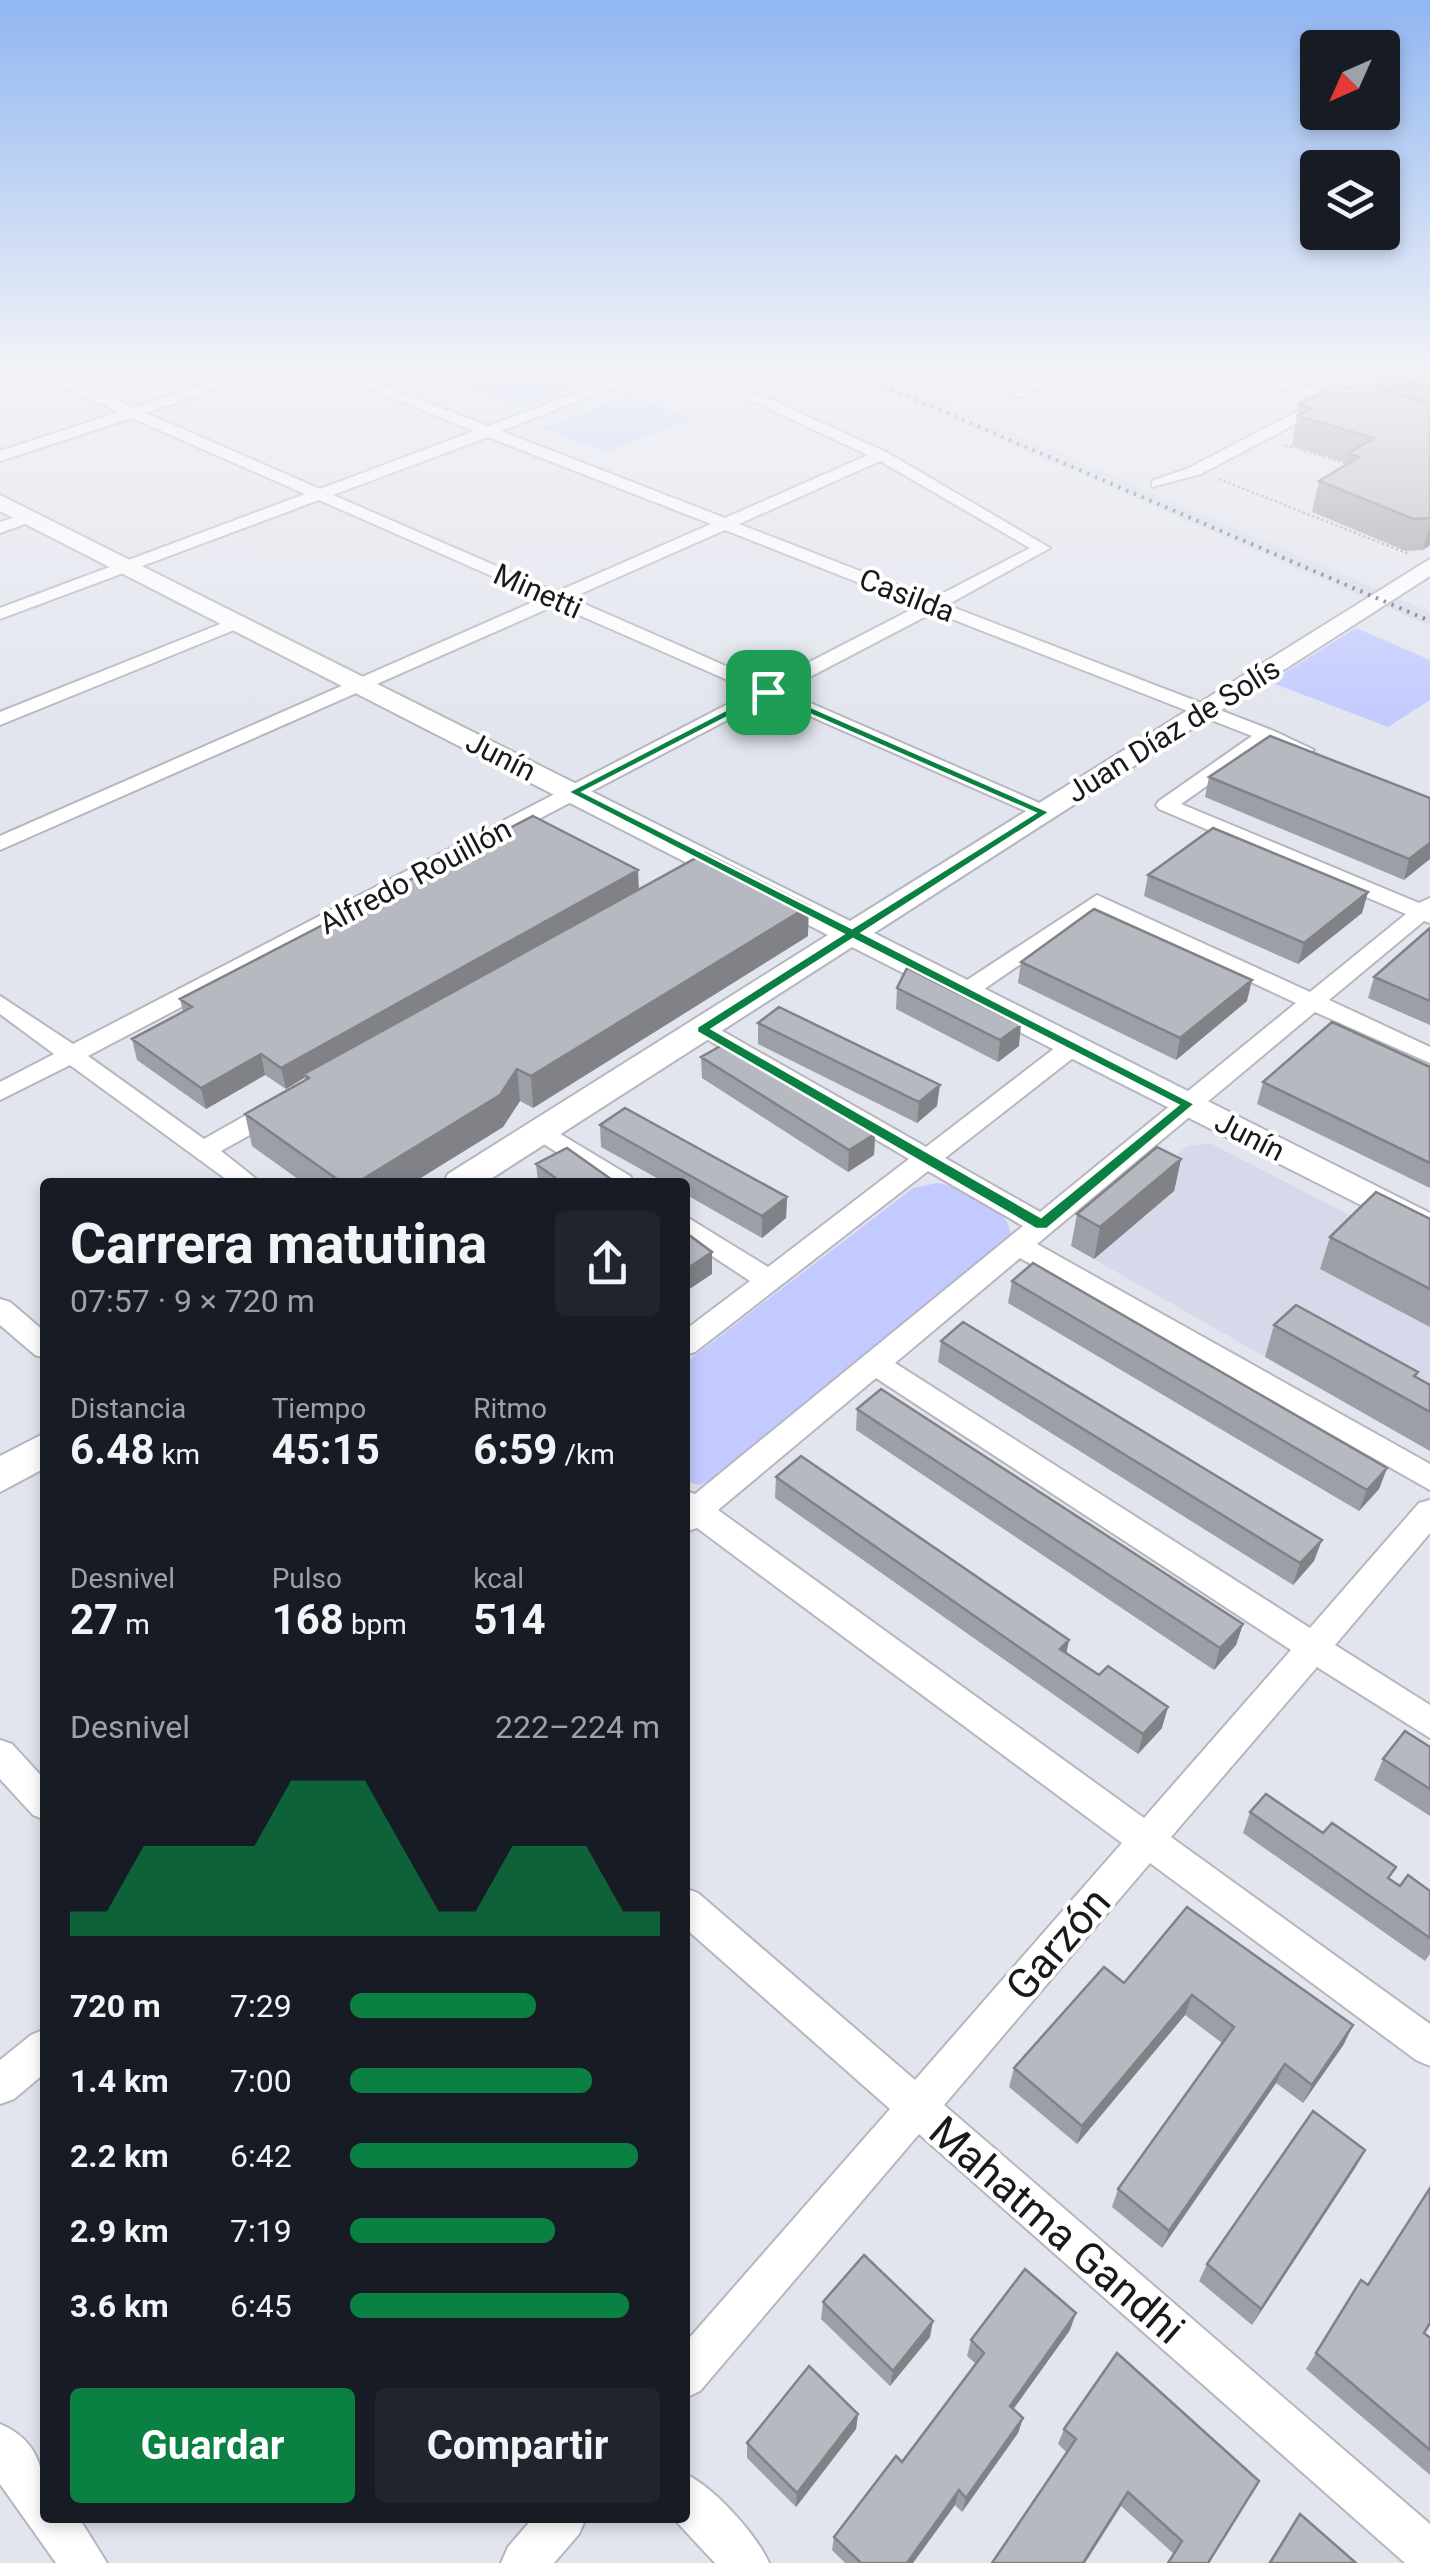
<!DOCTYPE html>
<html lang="es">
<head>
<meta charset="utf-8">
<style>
	body { margin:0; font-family:Roboto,sans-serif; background:#20242c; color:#f1f3f6; height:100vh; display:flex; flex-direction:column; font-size:38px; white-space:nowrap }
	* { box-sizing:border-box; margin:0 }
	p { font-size:32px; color:#9ea1a6 }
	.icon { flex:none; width:55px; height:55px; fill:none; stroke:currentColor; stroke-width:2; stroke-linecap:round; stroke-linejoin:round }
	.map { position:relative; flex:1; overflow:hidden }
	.drawer { position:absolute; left:40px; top:1178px; width:650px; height:1345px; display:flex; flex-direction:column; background:#171b24; border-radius:10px; box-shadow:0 5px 15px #0003 }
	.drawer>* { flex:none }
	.needle { width:65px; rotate:225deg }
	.controls { position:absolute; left:1300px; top:30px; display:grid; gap:20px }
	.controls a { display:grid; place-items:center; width:100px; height:100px; border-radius:10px; background:#171b24; box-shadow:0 5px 15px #0003; font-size:50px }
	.pin { position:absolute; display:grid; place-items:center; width:85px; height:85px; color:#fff; margin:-42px; border-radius:20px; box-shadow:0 5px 15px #0006 }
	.round { display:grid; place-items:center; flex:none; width:105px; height:105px; border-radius:10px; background:#20242c }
	.overview { display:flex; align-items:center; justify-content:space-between; height:170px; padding:0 30px }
	h1 { font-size:55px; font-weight:700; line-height:75px }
	.stats { display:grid; grid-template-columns:repeat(3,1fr); gap:15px; height:170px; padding:10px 30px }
	.stats div { display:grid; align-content:center }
	.stats b { font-size:42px; font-weight:700 }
	.stats small { font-size:28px; font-weight:400 }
	.stats p { font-size:28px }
	.chart { height:280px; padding:20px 30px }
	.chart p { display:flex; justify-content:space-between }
	.chart svg { width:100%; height:180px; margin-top:10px; fill:#0b8043; opacity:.7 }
	.action { display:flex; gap:20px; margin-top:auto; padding:20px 30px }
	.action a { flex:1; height:115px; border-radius:10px; background:#0b8043; color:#fff; font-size:40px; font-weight:700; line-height:115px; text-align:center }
	.action a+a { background:#20242c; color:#f1f3f6 }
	ul { padding:0 30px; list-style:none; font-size:32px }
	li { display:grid; grid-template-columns:160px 120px 1fr; align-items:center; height:75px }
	li i { height:25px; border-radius:12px; background:#0b8043 }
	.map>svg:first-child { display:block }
</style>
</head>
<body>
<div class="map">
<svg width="1430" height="2563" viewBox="0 0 1430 2563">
	<rect width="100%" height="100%" fill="#e3e5ee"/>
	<!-- built -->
	<path fill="#d6d9e9" d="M836 369H864L1430 612V626Z
		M1212 1144 1430 1257V1451L1071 1246 1189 1145Z"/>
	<!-- green -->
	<path fill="#c2caff" d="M423 369H622L519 408Z
		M631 395 693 419 605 452 542 428Z
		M1356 628 1430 660V700L1388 727 1270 682Z
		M937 1183C963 1186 1012 1207 1011 1238L710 1481 699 1485 685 1481V1363L913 1188Z"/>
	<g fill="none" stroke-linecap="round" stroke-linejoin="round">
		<!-- street casing -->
		<g stroke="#b5b6bf" stroke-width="4">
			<path id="street" d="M26 369H45L134 408 252 369H274L146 413 320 489 474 431 321 369H341L488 426 641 369H661L501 431 725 518 868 455 684 369H703L886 452 1050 548 947 605 1274 731 1314 750 1304 756 1268 743 1181 804 1419 903 1430 898V923L1424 921 1329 1000 1430 1047V1063L1315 1012 1037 1244 1430 1464V1490L1020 1258 895 1363 1310 1628 1419 1503 1430 1500V1533L1335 1645 1430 1705V1738L1317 1667 1171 1837 1430 2024V2066L1416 2060 1150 1863 944 2105 1430 2524V2563H1405L919 2134 700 2391 685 2398V2343L890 2109 685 1928V1888L698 1893 915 2080 1122 1843 697 1528 685 1532V1491L695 1494 1023 1226 928 1171 695 1352 685 1355V1330L750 1281 685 1238V1216L768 1267 909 1159 690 1029 702 1022 710 1024 926 1147 1064 1041H1082L1085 1046 1082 1051 945 1158 1040 1212 1296 1003 1098 911 974 996H958L954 991 958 986 1097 895 1310 992 1406 914 1159 809 1156 805 1159 801 1252 736 934 612 783 691 1051 808 1054 812 1051 816H1037L769 698 88 1056 204 1139 271 1101H289L292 1107 289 1113 221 1151 260 1182H230L70 1065 0 1100V1082L54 1054 0 1014V996L73 1044 753 691 556 605 0 850V836L542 598 319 500 0 619V608L305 494 132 418 0 461V451L119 412ZM488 437 711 524 556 592 333 495ZM880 461 1030 548 932 599 739 524ZM725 530 918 606 767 684 571 598ZM876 1378 1291 1650 1144 1818 718 1510Z
				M1060 369H1079L1022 397 1010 394Z
				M1221 369H1244L1330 394 1379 369H1397L1345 398 1346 405 1333 404 1201 474 1152 487V481L1189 468 1319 400Z
				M30 512 36 514V520L0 533V522Z
				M238 617 244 618V626L0 725V712Z
				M542 1123 630 1176 634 1182H603L533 1137 529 1131 533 1125Z
				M0 1299 10 1302 45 1332V1358L35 1355 0 1325Z
				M0 1740 12 1744 45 1780V1820L33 1815 0 1779Z
				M45 2029V2073L14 2099 0 2104V2060L31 2035Z
				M0 2424C43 2442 45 2477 45 2518H79L107 2563H56L0 2484Z
				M685 2474C713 2486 757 2535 769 2563H715L673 2518H685Z
				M533 2518H586L579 2534 554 2563H501L508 2547Z"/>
		</g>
		<!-- secondary casing -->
		<g stroke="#b5b6bf" stroke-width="4">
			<path id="secondary" d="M0 495 850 921 1430 559V576L874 933 1430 1213V1240L852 947 486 1182H444L448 1174 828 935 0 511Z
				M45 1433V1468L0 1492V1456Z"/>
		</g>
		<!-- path -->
		<path stroke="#a4a6ad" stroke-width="2.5" stroke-dasharray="2.5 2.5" stroke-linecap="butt" d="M1285 445 1351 465
			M1219 479 1409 554"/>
		<!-- street -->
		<use href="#street" fill="#fff" fill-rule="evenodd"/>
		<!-- secondary -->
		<use href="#secondary" fill="#fff" fill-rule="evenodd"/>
		<!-- rail -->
		<path stroke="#65656b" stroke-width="4" stroke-dasharray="2.5 6" stroke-linecap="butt" d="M845 369 1430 621"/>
	</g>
	<!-- wall -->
	<path fill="#9d9fa6" d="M1378 373 1430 378V545L1423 550 1406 551 1312 512 1319 481 1344 467 1345 462 1292 446 1299 404 1349 388H1375Z
		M1209 777 1430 798 1404 880 1205 797Z
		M1148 875 1368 892 1362 913 1298 964 1144 896Z
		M639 889 808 936 533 1108 520 1101 503 1127 414 1182H302L252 1146 245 1114 305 1080 304 1078 286 1089 265 1075 206 1109 137 1060 132 1039 183 1012 180 999Z
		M1430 928V1025L1368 998 1374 977Z
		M1021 962 1247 1001 1176 1060 1018 983Z
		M897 988 1019 1046 998 1062 896 1009Z
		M758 1023 937 1106 917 1123 758 1044Z
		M701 1057 875 1134 874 1155 848 1172 702 1078Z
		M1430 1067V1188L1257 1104 1263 1082Z
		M600 1125 787 1197 786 1218 762 1238 685 1194V1182H664L601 1147Z
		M1181 1159 1174 1191 1094 1259 1071 1246 1077 1214Z
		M536 1164 615 1182H538Z
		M1430 1219V1327L1320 1269 1330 1237Z
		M1012 1281 1387 1468 1379 1489 1359 1511 1008 1303Z
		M1274 1325 1418 1372 1416 1377 1430 1385V1451L1265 1357Z
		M941 1341 1314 1561 1293 1585 938 1362Z
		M857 1409 1243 1624 1236 1645 1214 1670 856 1430Z
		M776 1477 1066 1653 1162 1728 1138 1754 775 1498Z
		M1430 1747V1816L1374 1780 1383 1759Z
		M1250 1812 1390 1879 1400 1886 1430 1891V1954L1425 1961 1243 1833Z
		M1187 1907 1344 2044 1303 2103 1276 2083 1162 2248 1112 2207 1118 2189 1222 2043 1185 2015 1077 2144 1009 2087 1014 2068 1124 1983Z
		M1365 2150 1355 2168 1252 2325 1199 2281 1207 2264Z
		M1361 2280 1430 2338V2475L1306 2369Z
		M823 2302 930 2337 890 2386 821 2319Z
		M1070 2330 1013 2409 1023 2418 1018 2433 962 2512 955 2505 913 2563H845L832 2550 834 2537 902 2462 976 2364 967 2356 971 2340Z
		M858 2414 856 2429 796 2507 747 2458V2443Z
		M1064 2429 1259 2481 1174 2554 1121 2506 1058 2444Z
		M1300 2514 1356 2563H1268Z"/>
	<!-- shaded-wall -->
	<path fill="#808287" d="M1430 522V545L1423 550Z
		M1430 843V859L1404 880 1409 859Z
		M638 870 639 891 304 1074V1078L286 1089 281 1068Z
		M1368 892 1362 913 1298 964 1304 943Z
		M809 906 808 936 533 1108 531 1076Z
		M1252 980 1247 1001 1176 1060 1180 1038Z
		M1021 1025 1019 1046 998 1062 1000 1040Z
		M261 1054 265 1075 206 1109 201 1088Z
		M517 1069 520 1101 503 1127 414 1182H358Z
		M940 1085 937 1106 917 1123 919 1102Z
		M875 1134 874 1155 848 1172 849 1150Z
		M1181 1159 1174 1191 1094 1259 1100 1227Z
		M787 1197 786 1218 762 1238V1216Z
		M712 1252V1274L685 1292V1270Z
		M1387 1468 1379 1489 1359 1511 1367 1490Z
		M1322 1540 1314 1561 1293 1585 1300 1563Z
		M1243 1624 1236 1645 1214 1670 1220 1648Z
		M1069 1640 1065 1661 1060 1649Z
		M1168 1707 1162 1728 1138 1754 1143 1734Z
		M1192 1995 1185 2015 1077 2144 1082 2126Z
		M1353 2025 1344 2044 1303 2103 1312 2085Z
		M1285 2064 1276 2083 1162 2248 1169 2231Z
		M1365 2150 1355 2168 1252 2325 1261 2309Z
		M1076 2313 1070 2330 1005 2421 1010 2406Z
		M933 2321 930 2337 890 2386 893 2371Z
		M858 2414 856 2429 796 2507 797 2493Z
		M1023 2418 1018 2433 962 2512 966 2498Z
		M959 2490 955 2505 913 2563H907Z
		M1128 2492 1121 2506 1085 2563H1083Z"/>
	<!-- building -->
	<path fill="#b7b9c1" stroke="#808287" stroke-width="2.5" d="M1387 369H1398L1430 378V387L1378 373Z
		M1358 384 1430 403V518L1414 519 1319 481 1359 457 1347 454 1374 438 1298 416 1313 408 1299 404 1337 385 1349 388Z
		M1270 736 1430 798V843L1409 859 1209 777Z
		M533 816 638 870 281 1068 261 1054 201 1088 132 1039 192 1007 180 999Z
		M1213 828 1368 892 1304 943 1148 875Z
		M705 853 809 906 531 1076 517 1069 500 1095 358 1182H341L245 1114 309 1078 304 1074Z
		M1094 909 1252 980 1180 1038 1021 962Z
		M1430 928V1001L1374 977Z
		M907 968 1021 1025 1000 1040 897 988Z
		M779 1007 940 1085 919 1102 758 1023Z
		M1332 1022 1430 1067V1163L1263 1082Z
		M726 1043 875 1134 849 1150 701 1057Z
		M625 1108 787 1197 762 1216 600 1125Z
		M1157 1147 1181 1159 1100 1227 1077 1214Z
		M567 1148 615 1182H561L536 1164Z
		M1376 1192 1430 1219V1289L1330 1237Z
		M685 1232 712 1252 685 1270Z
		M1033 1263 1387 1468 1367 1490 1012 1281Z
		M1296 1305 1418 1372 1414 1376 1430 1385V1412L1274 1325Z
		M963 1322 1322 1540 1300 1563 941 1341Z
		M881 1389 1243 1624 1220 1648 857 1409Z
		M801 1456 1069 1640 1060 1649 1099 1675 1108 1666 1168 1707 1143 1734 776 1477Z
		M1405 1731 1430 1747V1789L1383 1759Z
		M1266 1794 1323 1833 1332 1823 1396 1867 1388 1878 1400 1886 1408 1875 1430 1891V1938L1250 1812Z
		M1187 1907 1353 2025 1312 2085 1285 2064 1169 2231 1118 2189 1234 2027 1192 1995 1082 2126 1014 2068 1104 1967 1124 1983Z
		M1313 2111 1365 2150 1261 2309 1207 2264Z
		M1430 2188V2323L1424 2333 1430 2338V2450L1316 2353 1361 2280 1368 2285Z
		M864 2255 933 2321 893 2371 823 2302Z
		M1025 2269 1076 2313 1010 2406 1023 2418 966 2498 959 2490 907 2563H861L834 2537 896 2456 902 2462 984 2353 971 2340Z
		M1117 2353 1259 2481 1208 2563H1168L1182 2541 1128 2492 1083 2563H992L1076 2439 1064 2429Z
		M809 2366 858 2414 797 2493 747 2443Z
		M1300 2514 1356 2563H1270Z"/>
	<!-- sky -->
	<linearGradient id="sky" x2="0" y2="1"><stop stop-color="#91b6f1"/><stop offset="0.51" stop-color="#f2f3f7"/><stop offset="1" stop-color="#f2f3f7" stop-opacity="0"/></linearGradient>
	<rect width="1430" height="728" fill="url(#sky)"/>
	<!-- route -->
	<path fill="#0b8043" stroke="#fff" stroke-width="2.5" fill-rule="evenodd" d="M768 688 1050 812 862 933 1195 1104 1047 1229H1036L697 1032V1027L843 934 568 792ZM768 696 1035 813 852 928 583 792ZM853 939 1178 1105 1041 1217 712 1029Z"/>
	<g text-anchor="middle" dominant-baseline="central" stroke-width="8" stroke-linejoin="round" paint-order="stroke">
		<!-- far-street labels -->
		<g font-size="30" fill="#19191c" stroke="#fff">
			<text transform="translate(538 591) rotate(24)">Minetti</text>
			<text transform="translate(907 595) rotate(21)">Casilda</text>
			<text transform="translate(1173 730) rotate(-32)">Juan Díaz de Solís</text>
			<text transform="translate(501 756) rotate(27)">Junín</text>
			<text transform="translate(415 876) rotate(-28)">Alfredo Rouillón</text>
			<text transform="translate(1250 1136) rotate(27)">Junín</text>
		</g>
		<!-- near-street labels -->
		<g font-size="42" fill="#19191c" stroke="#fff">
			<text transform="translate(1058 1944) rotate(-49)">Garzón</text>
			<text transform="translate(1057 2230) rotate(41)">Mahatma Gandhi</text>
		</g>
	</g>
</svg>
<div class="controls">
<a><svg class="needle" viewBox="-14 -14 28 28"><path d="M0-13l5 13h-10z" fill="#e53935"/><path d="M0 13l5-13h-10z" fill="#9ea1a6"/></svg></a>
<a><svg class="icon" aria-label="layers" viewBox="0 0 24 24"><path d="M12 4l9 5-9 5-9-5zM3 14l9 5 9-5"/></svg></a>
</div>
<div class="pin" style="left:768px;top:692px;background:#1e9e55"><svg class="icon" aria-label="arrive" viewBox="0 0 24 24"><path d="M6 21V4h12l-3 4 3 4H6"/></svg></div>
<section class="drawer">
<div class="overview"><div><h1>Carrera matutina</h1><p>07:57 · 9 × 720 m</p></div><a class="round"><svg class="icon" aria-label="share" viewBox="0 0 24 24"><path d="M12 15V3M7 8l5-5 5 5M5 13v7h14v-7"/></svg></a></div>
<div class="stats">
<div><p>Distancia</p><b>6.48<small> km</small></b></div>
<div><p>Tiempo</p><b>45:15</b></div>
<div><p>Ritmo</p><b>6:59<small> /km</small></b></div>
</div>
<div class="stats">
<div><p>Desnivel</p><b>27<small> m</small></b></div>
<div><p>Pulso</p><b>168<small> bpm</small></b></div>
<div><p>kcal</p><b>514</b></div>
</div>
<div class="chart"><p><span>Desnivel</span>222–224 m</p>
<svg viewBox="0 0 160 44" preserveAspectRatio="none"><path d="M0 44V38L10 38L20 22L30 22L40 22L50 22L60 6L70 6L80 6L90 22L100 38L110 38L120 22L130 22L140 22L150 38L160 38V44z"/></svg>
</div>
<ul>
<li><b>720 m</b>7:29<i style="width:60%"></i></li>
<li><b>1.4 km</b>7:00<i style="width:78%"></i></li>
<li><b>2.2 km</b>6:42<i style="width:93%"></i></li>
<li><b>2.9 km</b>7:19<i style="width:66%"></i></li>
<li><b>3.6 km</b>6:45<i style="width:90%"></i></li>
</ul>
<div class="action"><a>Guardar</a><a>Compartir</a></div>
</section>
</div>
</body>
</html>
